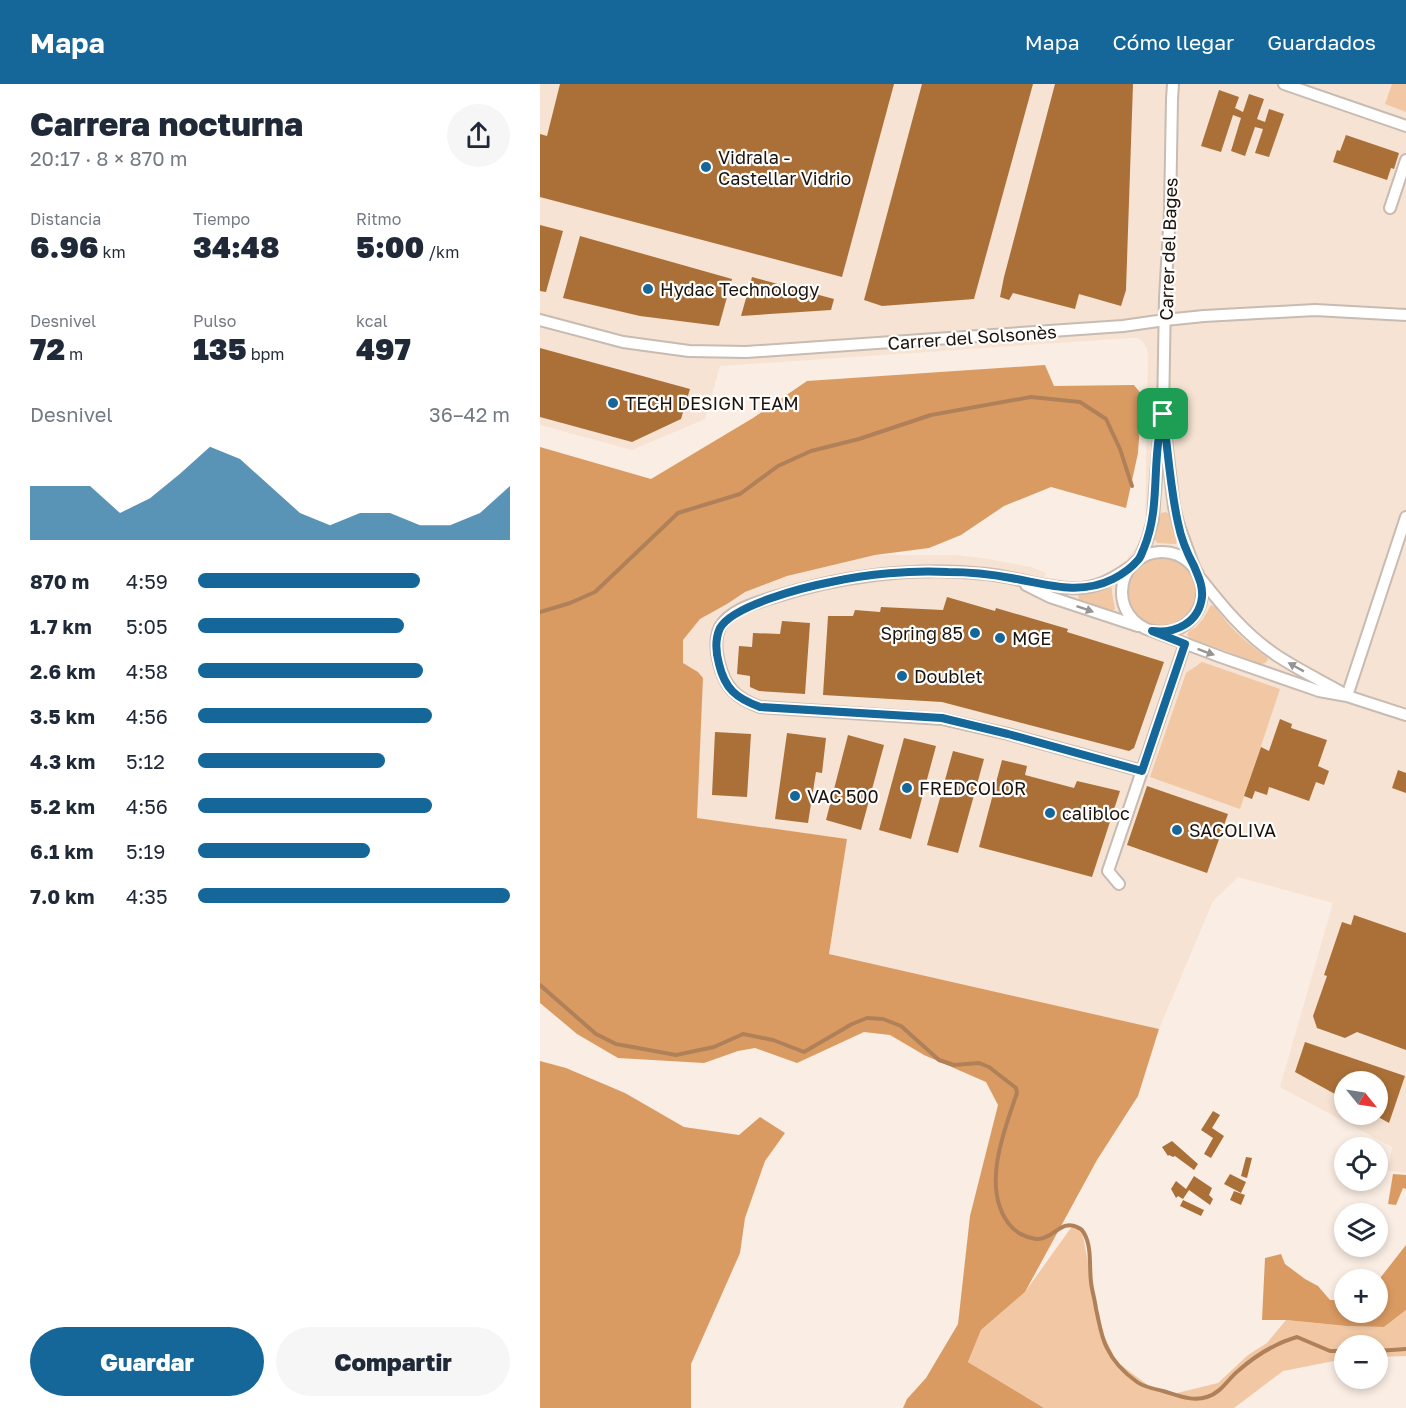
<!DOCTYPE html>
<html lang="es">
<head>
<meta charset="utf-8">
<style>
	body { margin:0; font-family:"Golos Text",sans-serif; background:#f6f6f7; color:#1f2937; height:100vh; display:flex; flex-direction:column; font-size:22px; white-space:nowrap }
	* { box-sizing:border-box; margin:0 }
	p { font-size:20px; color:#747a83 }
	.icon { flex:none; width:33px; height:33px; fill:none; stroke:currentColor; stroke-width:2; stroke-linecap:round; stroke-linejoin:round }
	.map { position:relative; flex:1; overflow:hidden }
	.side { display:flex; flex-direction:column; background:#fff; width:540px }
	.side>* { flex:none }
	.needle { width:39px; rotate:120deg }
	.buttons { position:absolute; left:794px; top:987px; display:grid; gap:12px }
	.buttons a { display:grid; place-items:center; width:54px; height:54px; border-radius:50%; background:#fff; box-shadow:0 3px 9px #0003; font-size:30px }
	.pin { position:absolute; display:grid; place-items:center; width:51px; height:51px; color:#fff; margin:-26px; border-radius:12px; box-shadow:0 3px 9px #0006 }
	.round { display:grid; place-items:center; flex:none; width:63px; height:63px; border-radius:32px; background:#f6f6f7 }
	.summary { display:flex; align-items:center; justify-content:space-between; height:102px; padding:0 30px }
	h1 { font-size:33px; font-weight:800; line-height:45px }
	.stats { display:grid; grid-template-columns:repeat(3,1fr); gap:9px; height:102px; padding:6px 30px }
	.stats div { display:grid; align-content:center }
	.stats b { font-size:30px; font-weight:800 }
	.stats small { font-size:16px; font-weight:400 }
	.stats p { font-size:16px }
	.chart { height:168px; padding:12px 30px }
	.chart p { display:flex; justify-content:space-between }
	.chart svg { width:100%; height:108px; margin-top:6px; fill:#146798; opacity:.7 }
	.action { display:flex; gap:12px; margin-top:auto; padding:12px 30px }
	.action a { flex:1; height:69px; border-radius:36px; background:#146798; color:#fff; font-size:24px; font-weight:800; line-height:69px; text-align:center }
	.action a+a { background:#f6f6f7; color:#1f2937 }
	ul { padding:0 30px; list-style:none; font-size:20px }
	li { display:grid; grid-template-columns:96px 72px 1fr; align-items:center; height:45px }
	li i { height:15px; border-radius:8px; background:#146798 }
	header { display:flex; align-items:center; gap:36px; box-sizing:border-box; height:84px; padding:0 30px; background:#146798; color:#fff }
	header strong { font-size:28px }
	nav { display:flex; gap:33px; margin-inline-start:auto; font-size:21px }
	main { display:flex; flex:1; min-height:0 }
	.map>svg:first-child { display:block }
</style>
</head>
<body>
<header>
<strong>Mapa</strong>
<nav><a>Mapa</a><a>Cómo llegar</a><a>Guardados</a></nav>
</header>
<main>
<section class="side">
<div class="summary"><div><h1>Carrera nocturna</h1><p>20:17 · 8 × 870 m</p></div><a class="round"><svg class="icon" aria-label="share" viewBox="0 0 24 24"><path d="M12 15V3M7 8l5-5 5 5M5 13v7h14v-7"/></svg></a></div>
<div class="stats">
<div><p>Distancia</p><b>6.96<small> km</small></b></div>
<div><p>Tiempo</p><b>34:48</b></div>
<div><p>Ritmo</p><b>5:00<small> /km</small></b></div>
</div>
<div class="stats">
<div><p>Desnivel</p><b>72<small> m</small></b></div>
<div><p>Pulso</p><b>135<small> bpm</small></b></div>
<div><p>kcal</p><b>497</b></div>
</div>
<div class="chart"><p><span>Desnivel</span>36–42 m</p>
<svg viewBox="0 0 160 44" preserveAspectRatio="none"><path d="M0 44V22L10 22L20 22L30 33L40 27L50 17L60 6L70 11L80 22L90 33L100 38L110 33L120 33L130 38L140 38L150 33L160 22V44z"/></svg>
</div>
<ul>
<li><b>870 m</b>4:59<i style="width:71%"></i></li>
<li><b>1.7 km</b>5:05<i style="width:66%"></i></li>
<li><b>2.6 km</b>4:58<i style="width:72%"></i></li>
<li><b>3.5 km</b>4:56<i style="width:75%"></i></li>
<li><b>4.3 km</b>5:12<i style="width:60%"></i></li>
<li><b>5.2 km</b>4:56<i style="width:75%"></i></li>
<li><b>6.1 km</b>5:19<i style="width:55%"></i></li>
<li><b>7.0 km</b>4:35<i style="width:100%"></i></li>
</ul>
<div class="action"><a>Guardar</a><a>Compartir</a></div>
</section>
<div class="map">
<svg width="866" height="1324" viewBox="0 0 866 1324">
	<rect width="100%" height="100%" fill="#faede3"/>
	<!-- built -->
	<path fill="#f6e3d3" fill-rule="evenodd" d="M0 0H866V1089L845 1086 849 1079 852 1063 740 1003 793 819 698 793 673 817 619 945 289 870 307 755 156 734 163 594 158 588 143 579V556L160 535 187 520 205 508 247 492 335 471H417L442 474 491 483 506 489 505 493 529 497H543L558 493 573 486 587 475 598 460 605 442 608 270 606 262 602 257 598 254H591L180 282 165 335 92 366 0 341ZM804 998H837V1030H804Z"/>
	<!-- green -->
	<path fill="#f1c7a4" d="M852 0H866V28L845 20Z
		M626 428 629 430 637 456 636 460 617 459 615 455 621 429Z
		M586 509a36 36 0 1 1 72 0a36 36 0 1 1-72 0Z
		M567 503 572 504V509L575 525 572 527 539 515 538 511Z
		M671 521 675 523C689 543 706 559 727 573L728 576 725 579 721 580 650 554 647 551 649 547 656 543 663 535Z
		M662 578 740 605 700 725 610 693 646 589Z
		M533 1141 542 1146 560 1244 577 1278 613 1305 633 1310 678 1299 708 1271 727 1259 746 1236 805 1242 844 1243 866 1226V1272L837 1273V1262H804V1275L743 1287 694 1324H504L428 1278 441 1246 485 1208Z"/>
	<!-- forest -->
	<path fill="#da9b63" d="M505 281 514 302 594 301 602 311 598 369 586 424 511 403 464 422 421 451 389 464 335 471 247 492 205 508 187 520 160 535 143 556V579L158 588 163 594 157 734 307 755 289 870 619 945 598 1012 557 1076 485 1208 441 1246 428 1278 504 1324H363L367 1315 386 1294 418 1240 430 1132 458 1021 446 998 384 971 350 951 324 948 257 979 215 964 198 967 164 979 78 974 37 950 0 919V363L111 395 213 334 267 297Z
		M0 977 26 984 85 1009 144 1043 199 1051 220 1033 245 1049 225 1077 205 1134 200 1169 151 1280V1324H0Z
		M853 1090 866 1091V1105L863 1104 856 1121 848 1120Z
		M866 1161V1226L844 1243 806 1242 746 1236H722L725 1174 741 1170 745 1180 765 1195 778 1202 790 1216H804V1228H837V1198Z"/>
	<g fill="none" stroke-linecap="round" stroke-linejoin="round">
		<!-- stream -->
		<path stroke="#b08159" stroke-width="4" d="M0 528 30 519 55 508 138 429 200 410 238 382 271 367 319 355 391 331 491 313 540 318 566 335 580 365 592 402
			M0 901 56 950 76 960 136 971 174 963 203 950 233 956 264 968 312 940 327 934 343 935 361 942 399 976 414 981 439 979 449 983 476 1004 477 1009C464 1047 441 1104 469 1140 475 1148 486 1154 496 1155 513 1156 521 1135 537 1143 542 1146 541 1144 544 1149 552 1163 549 1181 551 1198 552 1207 555 1216 556 1225 559 1237 561 1253 567 1264 573 1277 586 1290 597 1298 604 1303 614 1305 623 1307 637 1311 652 1318 667 1313 681 1309 688 1295 698 1287 715 1272 736 1259 757 1253L790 1267H804
			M837 1267 866 1265"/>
	</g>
	<!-- building -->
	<path fill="#ab7038" d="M20 0H354L302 193 0 113V50L7 52Z
		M382 0H493L434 215 342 222 324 216Z
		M515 0H593L586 206 581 222 539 210 535 225 473 209 469 216 460 213 464 193Z
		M679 6 699 13 695 24 703 28 709 10 724 15 717 35 725 38 729 25 744 30 729 73 715 69 723 45 715 43 705 72 691 67 701 34 693 31 681 68 661 62Z
		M806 51 859 69 854 85 851 84 847 96 793 78 797 66 800 67Z
		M0 141 23 147 6 208 0 207Z
		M40 152 192 195 179 242 100 232 23 214Z
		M212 193 294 215 291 226 201 232Z
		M0 264 150 305 141 335 92 358 0 333Z
		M407 513 455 527 456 524 528 545 527 548 624 578 594 664 589 667 402 618 283 611 288 532H313L315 526 340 528 341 523 403 526Z
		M242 537 270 539 265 610 219 607 210 603V592L197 590 199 562 212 563 213 549 240 550Z
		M740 635 752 640 751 644 787 656 778 682 789 687 784 701 776 698 769 717 729 703 727 711 715 707 712 715 704 712 721 663 729 667Z
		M175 648 211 650 207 713 172 711Z
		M247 649 286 654 282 689 276 688 268 739 235 735Z
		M308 651 344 661 321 746 286 736Z
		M364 654 396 662 371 755 339 746Z
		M413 667 444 675 418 769 387 761Z
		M462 676 487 682 485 691 534 704 537 697 580 707 552 793 439 763Z
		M858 686 866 689V709L852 704Z
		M607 702 688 730 667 789 587 761Z
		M814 831 866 849V966L817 948 805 954 777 944 773 932 787 892 784 891 802 838 811 841Z
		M765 958 865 992 849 1039 833 1030H837V998H804V1015L755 988Z
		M673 1027 680 1031 672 1044 684 1052 671 1074 664 1070 673 1054 661 1046Z
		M632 1057 658 1080 654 1086 635 1072 633 1073 629 1071 628 1072 622 1063Z
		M706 1073 712 1074 707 1094 701 1092Z
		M690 1090 706 1098 701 1109 684 1100Z
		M654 1092 672 1104 669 1111 673 1115 670 1121 649 1106 643 1115 638 1112 636 1114 631 1105 636 1097 646 1105Z
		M694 1107 705 1111 701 1121 690 1116Z
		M643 1116 664 1126 661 1132 640 1122Z"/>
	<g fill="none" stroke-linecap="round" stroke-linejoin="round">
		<!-- minor casing -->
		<g stroke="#c8bbb1" stroke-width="14">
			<path id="minor" d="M633 0 632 15 630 128 625 214 623 330 634 423 639 442 654 483
				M744 0 866 42
				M850 124 866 76
				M0 236 83 258 149 267 206 268 583 242 625 236 664 232 775 226 866 231
				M582 508a40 40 0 1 1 80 0a40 40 0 1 1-80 0Z
				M600 474 608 454 613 435 619 353 621 339
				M590 483C575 493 560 503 541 504 509 506 478 493 446 490 374 482 299 492 231 514 213 520 190 526 180 543 175 554 176 568 179 579 185 604 196 614 220 623L402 635 468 650 602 687
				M661 495C683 523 706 551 736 571 757 585 780 596 801 608
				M486 501 510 513 598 542
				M612 547 681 573 779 607 807 612 866 631
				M807 612 866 433
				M579 800 568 787 645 560"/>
		</g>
		<!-- minor -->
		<use href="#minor" stroke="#fff" stroke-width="10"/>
	</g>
	<!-- one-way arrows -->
	<defs><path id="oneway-solid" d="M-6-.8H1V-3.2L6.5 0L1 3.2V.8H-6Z" transform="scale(1.5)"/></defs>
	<g fill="#979593">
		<use href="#oneway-solid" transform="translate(545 525) rotate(19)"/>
		<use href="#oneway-solid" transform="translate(666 568) rotate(20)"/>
		<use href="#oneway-solid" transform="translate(756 583) rotate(-151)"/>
	</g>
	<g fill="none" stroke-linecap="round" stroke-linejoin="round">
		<!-- route casing -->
		<g stroke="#fff" stroke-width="12">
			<path id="route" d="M623 330C628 366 630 403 638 439 641 454 647 469 654 482 658 492 663 501 662 513 659 539 635 550 612 547L645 560 602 687 468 650 402 634 220 623C196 614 185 605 179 580 176 569 175 555 180 544 193 521 265 503 291 498 327 490 371 486 408 488 429 488 450 490 471 494 506 500 539 512 573 495 581 491 592 483 598 476 601 473 602 468 604 464 619 427 613 391 619 352 620 345 622 337 623 330Z"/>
		</g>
		<!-- route -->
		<use href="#route" stroke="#146798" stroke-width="8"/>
	</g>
	<!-- markers -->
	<g fill="#146798" stroke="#fffcfa" stroke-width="2">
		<circle cx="166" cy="83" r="6"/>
		<circle cx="108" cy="205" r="6"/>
		<circle cx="73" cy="319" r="6"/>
		<circle cx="435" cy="549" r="6"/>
		<circle cx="460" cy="554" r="6"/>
		<circle cx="362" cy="592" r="6"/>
		<circle cx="367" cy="704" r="6"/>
		<circle cx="255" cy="712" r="6"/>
		<circle cx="510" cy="729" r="6"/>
		<circle cx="637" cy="746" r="6"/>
	</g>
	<g text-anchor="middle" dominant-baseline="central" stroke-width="4.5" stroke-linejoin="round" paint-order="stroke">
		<!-- poi labels -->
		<g font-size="18" fill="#181410" stroke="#fffcfa" text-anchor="start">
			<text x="178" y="73">Vidrala -<tspan x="178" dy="21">Castellar Vidrio</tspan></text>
			<text x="120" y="205">Hydac Technology</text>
			<text x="85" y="319">TECH DESIGN TEAM</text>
			<text x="423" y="549" text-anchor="end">Spring 85</text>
			<text x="472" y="554">MGE</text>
			<text x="374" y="592">Doublet</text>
			<text x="379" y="704">FREDCOLOR</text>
			<text x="267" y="712">VAC 500</text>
			<text x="522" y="729">calibloc</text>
			<text x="649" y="746">SACOLIVA</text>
		</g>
		<!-- street labels -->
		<g font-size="18" fill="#181410" stroke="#fffcfa">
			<text transform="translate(628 165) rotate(-88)">Carrer del Bages</text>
			<text transform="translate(432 253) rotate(-4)">Carrer del Solsonès</text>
		</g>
	</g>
</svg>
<div class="buttons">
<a><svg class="needle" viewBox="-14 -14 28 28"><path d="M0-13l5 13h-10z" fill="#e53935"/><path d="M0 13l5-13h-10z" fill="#747a83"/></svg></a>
<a><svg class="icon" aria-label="locate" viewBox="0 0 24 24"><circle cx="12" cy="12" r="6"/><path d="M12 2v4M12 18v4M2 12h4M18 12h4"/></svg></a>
<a><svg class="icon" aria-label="layers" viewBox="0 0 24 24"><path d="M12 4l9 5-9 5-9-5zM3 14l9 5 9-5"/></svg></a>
<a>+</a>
<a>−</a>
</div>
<div class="pin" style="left:623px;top:330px;background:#1e9e55"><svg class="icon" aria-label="arrive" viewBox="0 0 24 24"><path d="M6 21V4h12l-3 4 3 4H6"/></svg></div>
</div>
</main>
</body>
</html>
